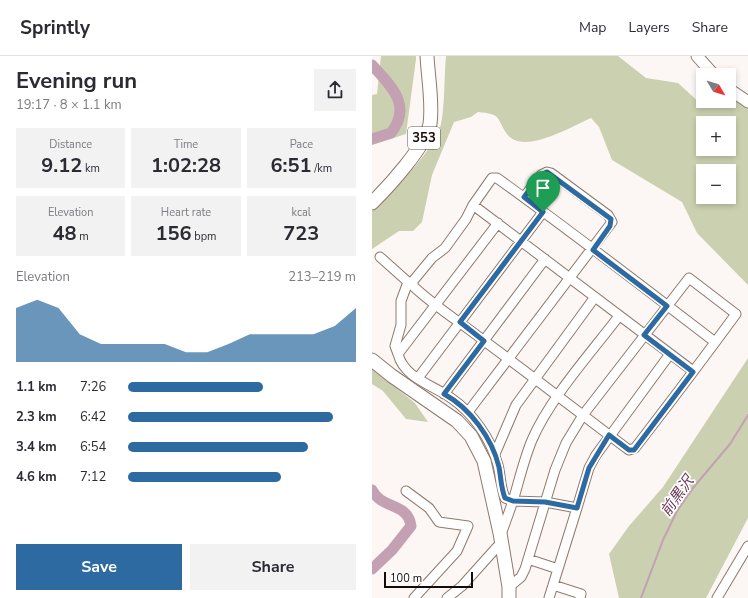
<!DOCTYPE html>
<html lang="en">
<head>
<meta charset="utf-8">
<style>
	body { margin:0; font-family:"Nunito Sans","Noto Sans JP",sans-serif; background:#f2f2f3; color:#2b2b33; height:100vh; display:flex; flex-direction:column; font-size:15px; white-space:nowrap }
	* { box-sizing:border-box; margin:0 }
	p { font-size:13px; color:#7c7c81 }
	.icon { flex:none; width:22px; height:22px; fill:none; stroke:currentColor; stroke-width:2; stroke-linecap:round; stroke-linejoin:round }
	.map { position:relative; flex:1; overflow:hidden }
	.drawer { display:flex; flex-direction:column; background:#fff; width:372px }
	.drawer>* { flex:none }
	.needle { width:26px; rotate:128deg }
	.buttons { position:absolute; left:324px; top:12px; display:grid; gap:8px }
	.buttons a { display:grid; place-items:center; width:40px; height:40px; border-radius:0px; background:#fff; box-shadow:0 2px 6px #0003; font-size:20px }
	.scale { position:absolute; left:12px; bottom:10px; width:89px; box-sizing:border-box; padding-left:4px; border:2px solid #130b07; border-top:0; font-size:11px; line-height:14px; white-space:nowrap; color:#130b07; -webkit-text-stroke:3px #fff; paint-order:stroke }
	.pin { position:absolute; display:grid; place-items:center; width:34px; height:34px; color:#fff; margin:-41px -17px; border-radius:50% 50% 50% 0; rotate:-45deg; box-shadow:0 0 4px #0007 }
	.pin .icon { rotate:45deg }
	.round { display:grid; place-items:center; flex:none; width:42px; height:42px; border-radius:0px; background:#f2f2f3 }
	.summary { display:flex; align-items:center; justify-content:space-between; height:68px; padding:0 16px }
	h1 { font-size:22px; font-weight:700; line-height:30px }
	.metrics { display:grid; grid-template-columns:repeat(3,1fr); gap:6px; height:68px; padding:4px 16px }
	.metrics div { display:grid; align-content:center; border-radius:0px; background:#f2f2f3; text-align:center }
	.metrics b { font-size:20px; font-weight:700 }
	.metrics small { font-size:11px; font-weight:400 }
	.metrics p { font-size:11px }
	.chart { height:112px; padding:8px 16px }
	.chart p { display:flex; justify-content:space-between }
	.chart svg { width:100%; height:72px; margin-top:4px; fill:#2d6aa1; opacity:.7 }
	.cta { display:flex; gap:8px; margin-top:auto; padding:8px 16px }
	.cta a { flex:1; height:46px; border-radius:0px; background:#2d6aa1; color:#fff; font-size:16px; font-weight:700; line-height:46px; text-align:center }
	.cta a+a { background:#f2f2f3; color:#2b2b33 }
	ul { padding:0 16px; list-style:none; font-size:13px }
	li { display:grid; grid-template-columns:64px 48px 1fr; align-items:center; height:30px }
	li i { height:10px; border-radius:5px; background:#2d6aa1 }
	header { display:flex; align-items:center; gap:24px; box-sizing:border-box; height:56px; padding:0 20px; background:#fff; border-bottom:1px solid #e1e1e2 }
	header strong { font-size:19px }
	nav { display:flex; gap:22px; margin-inline-start:auto; font-size:14px }
	main { display:flex; flex:1; min-height:0 }
	.map>svg:first-child { display:block }
</style>
</head>
<body>
<header>
<strong>Sprintly</strong>
<nav><a>Map</a><a>Layers</a><a>Share</a></nav>
</header>
<main>
<section class="drawer">
<div class="summary"><div><h1>Evening run</h1><p>19:17 · 8 × 1.1 km</p></div><a class="round"><svg class="icon" aria-label="share" viewBox="0 0 24 24"><path d="M12 15V3M7 8l5-5 5 5M5 13v7h14v-7"/></svg></a></div>
<div class="metrics">
<div><p>Distance</p><b>9.12<small> km</small></b></div>
<div><p>Time</p><b>1:02:28</b></div>
<div><p>Pace</p><b>6:51<small> /km</small></b></div>
</div>
<div class="metrics">
<div><p>Elevation</p><b>48<small> m</small></b></div>
<div><p>Heart rate</p><b>156<small> bpm</small></b></div>
<div><p>kcal</p><b>723</b></div>
</div>
<div class="chart"><p><span>Elevation</span>213–219 m</p>
<svg viewBox="0 0 160 44" preserveAspectRatio="none"><path d="M0 44V11L10 6L20 11L30 27L40 33L50 33L60 33L70 33L80 38L90 38L100 33L110 27L120 27L130 27L140 27L150 22L160 11V44z"/></svg>
</div>
<ul>
<li><b>1.1 km</b>7:26<i style="width:59%"></i></li>
<li><b>2.3 km</b>6:42<i style="width:90%"></i></li>
<li><b>3.4 km</b>6:54<i style="width:79%"></i></li>
<li><b>4.6 km</b>7:12<i style="width:67%"></i></li>
</ul>
<div class="cta"><a>Save</a><a>Share</a></div>
</section>
<div class="map">
<svg width="376" height="542" viewBox="0 0 376 542">
	<rect width="100%" height="100%" fill="#fcf7f4"/>
	<!-- green -->
	<path fill="#cbd0b0" fill-rule="evenodd" d="M9 0H44V3L34 78 0 89V39L5 38Z
		M74 0H246L274 22 306 27 329 48 339 51 346 45H357V40L376 52V229L325 177 310 146 240 104 227 71 219 62C200 70 151 100 135 78 124 62 130 58 106 56L99 61 82 66 60 119 50 166 41 175H27L0 193V155C20 137 63 93 69 68 73 47 72 22 74 0ZM331 67H357V93H331ZM331 115H357V141H331Z
		M376 302V462L334 542H247L237 498 257 470 291 431Z
		M0 313 43 347 56 366 34 363 11 335 0 328Z"/>
	<g fill="none" stroke-linecap="round" stroke-linejoin="round">
		<!-- stream -->
		<path stroke="#c4a0b3" stroke-width="2" d="M269 542 291 484 305 455 321 432 358 388 376 359"/>
		<!-- river -->
		<path stroke="#c4a0b3" stroke-width="11" d="M0 9C18 29 41 49 19 77L0 83
			M0 434C10 454 36 446 39 470L20 494 0 513"/>
		<!-- minor casing -->
		<g stroke="#8f796c" stroke-width="11">
			<path id="minor" d="M101 149 321 315
				M126 167 26 298C32 322 61 329 79 342 101 357 119 383 126 409 129 420 128 431 133 442L141 445 131 473 128 477
				M8 201 36 226 29 245V269L23 290 26 298
				M247 260C219 297 178 342 160 384 152 403 147 425 141 445L173 446 205 452 217 412 224 399 298 298
				M46 322 171 156
				M72 338 173 203
				M96 356 240 166 236 159 179 117 175 116 169 119 152 141
				M123 398 144 349 223 241
				M34 435 57 452 67 466 96 470 85 495 42 542
				M156 503 186 513 205 452
				M181 529 209 538 208 542
				M137 531 149 521 153 513 183 414 194 387 211 359 317 222 364 258C331 303 297 348 263 392L257 394C208 357 160 320 111 284 88 266 62 250 41 230V225L60 202 73 192 94 163 101 149 120 122H125C199 175 271 231 343 286
				M75 542 90 530 125 491 129 489
				M177 542 186 513
				M345 542 376 490"/>
		</g>
		<!-- major casing -->
		<g stroke="#8f796c" stroke-width="13">
			<path id="major" d="M325 0 342 19
				M357 33 376 46"/>
		</g>
		<!-- highway casing -->
		<g stroke="#8f796c" stroke-width="15">
			<path id="highway" d="M0 147C17 130 53 91 58 68 61 48 56 20 55 0
				M0 304 20 320 85 365 99 380 112 405 128 477 137 531V542"/>
		</g>
		<!-- minor -->
		<use href="#minor" stroke="#fff" stroke-width="9"/>
		<!-- major -->
		<use href="#major" stroke="#fff" stroke-width="11"/>
		<!-- highway -->
		<use href="#highway" stroke="#fff" stroke-width="13"/>
	</g>
	<g fill="none" stroke-linecap="round" stroke-linejoin="round">
		<!-- route casing -->
		<g stroke="#fff" stroke-width="8">
			<path id="route" d="M175 116 239 163 238 170 221 194 295 250 272 279 321 316 262 394H257L237 379 217 412 205 452 173 446 141 445 133 442C129 432 129 422 127 411 120 382 98 352 72 338L112 285 88 266 171 156 152 141 169 119Z"/>
		</g>
		<!-- route -->
		<use href="#route" stroke="#2d6aa1" stroke-width="5"/>
	</g>
	<g text-anchor="middle" dominant-baseline="central" stroke-width="3.5" stroke-linejoin="round" paint-order="stroke">
		<!-- shield labels -->
		<rect fill="#fff" stroke="#5a5451" stroke-width="1" x="36" y="71" width="32" height="22" rx="3"/>
		<g font-size="13" font-weight="bold" fill="#130b07">
			<text x="52" y="82">353</text>
		</g>
		<!-- water labels -->
		<g font-size="15" font-style="italic" fill="#6c3c57" stroke="#fff">
			<text transform="translate(305 440) rotate(-55)">前黒沢</text>
		</g>
	</g>
</svg>
<div class="buttons">
<a><svg class="needle" viewBox="-14 -14 28 28"><path d="M0-13l5 13h-10z" fill="#e53935"/><path d="M0 13l5-13h-10z" fill="#7c7c81"/></svg></a>
<a>+</a>
<a>−</a>
</div>
<div class="scale">100 m</div>
<div class="pin" style="left:171px;top:156px;background:#1e9e55"><svg class="icon" aria-label="arrive" viewBox="0 0 24 24"><path d="M6 21V4h12l-3 4 3 4H6"/></svg></div>
</div>
</main>
</body>
</html>
